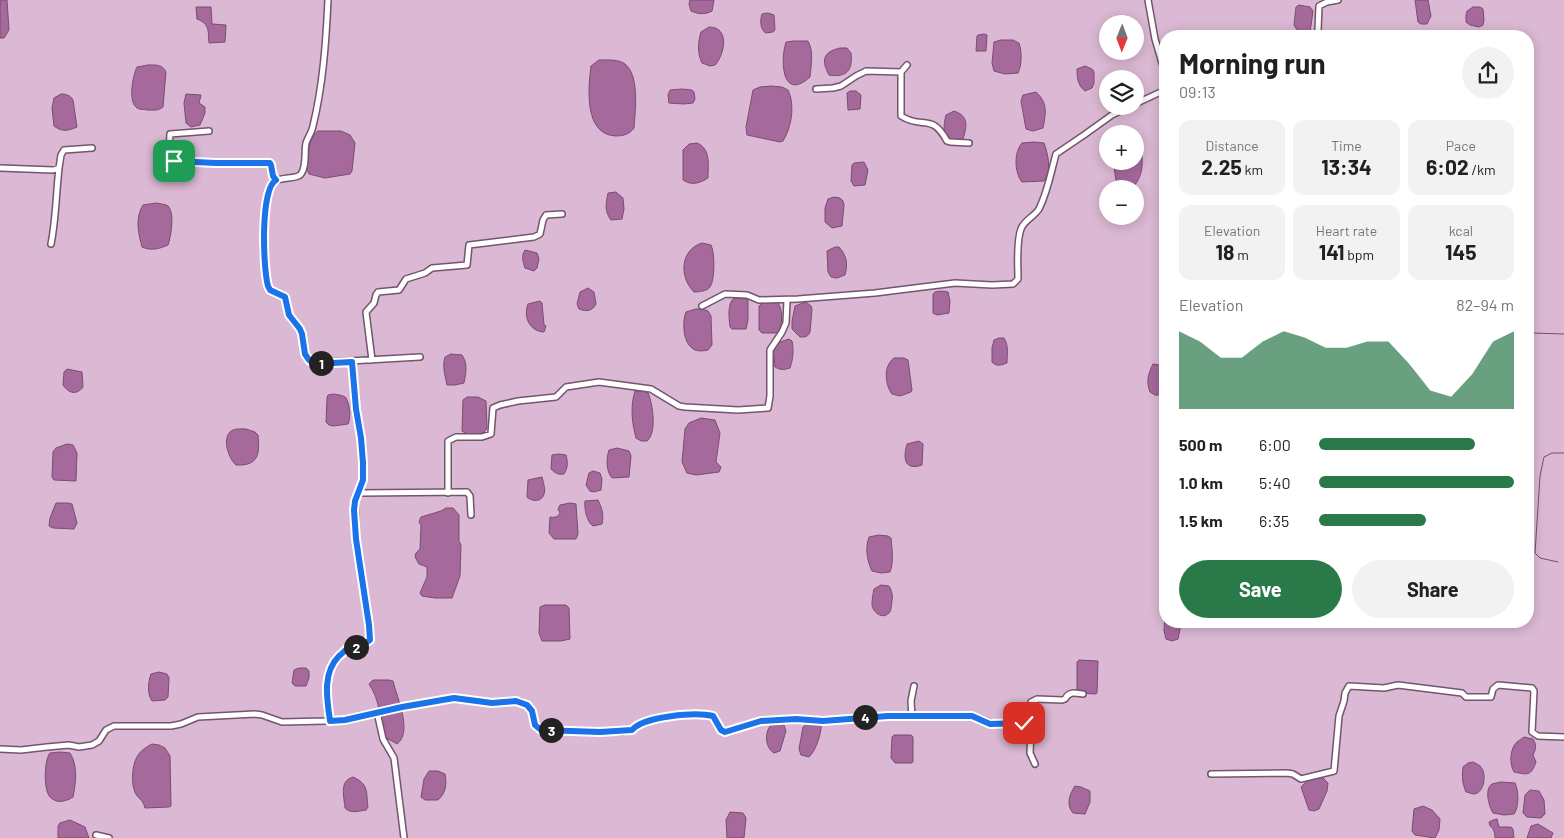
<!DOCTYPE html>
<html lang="en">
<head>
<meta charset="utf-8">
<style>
	body { margin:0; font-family:Barlow,sans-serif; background:#f2f2f2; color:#202124; height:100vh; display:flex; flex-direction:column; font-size:19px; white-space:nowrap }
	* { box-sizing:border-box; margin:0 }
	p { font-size:16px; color:#757577 }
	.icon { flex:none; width:28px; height:28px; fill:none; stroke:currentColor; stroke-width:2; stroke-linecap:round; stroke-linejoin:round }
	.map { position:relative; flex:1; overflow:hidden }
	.sheet { position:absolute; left:1159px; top:30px; width:375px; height:598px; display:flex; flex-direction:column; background:#fff; border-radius:20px; box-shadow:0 2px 12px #0003 }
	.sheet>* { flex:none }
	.needle { width:32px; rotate:181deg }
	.controls { position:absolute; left:1099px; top:15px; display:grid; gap:10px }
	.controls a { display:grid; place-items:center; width:45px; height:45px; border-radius:50%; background:#fff; box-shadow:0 2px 12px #0003; font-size:25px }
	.pin { position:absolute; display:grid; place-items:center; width:42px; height:42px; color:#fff; margin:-21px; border-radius:10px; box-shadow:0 2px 8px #0006 }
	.km { position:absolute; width:25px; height:25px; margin:-12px; border-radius:50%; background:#222; color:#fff; font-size:14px; line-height:25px; text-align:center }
	.round { display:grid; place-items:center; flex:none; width:52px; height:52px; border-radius:26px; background:#f2f2f2 }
	.head { display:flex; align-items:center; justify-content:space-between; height:85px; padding:0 20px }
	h1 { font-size:28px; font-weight:700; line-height:38px }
	.stats { display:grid; grid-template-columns:repeat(3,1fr); gap:8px; height:85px; padding:5px 20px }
	.stats div { display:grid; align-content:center; border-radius:12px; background:#f2f2f2; text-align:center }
	.stats b { font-size:21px; font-weight:700 }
	.stats small { font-size:14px; font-weight:400 }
	.stats p { font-size:14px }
	.chart { height:140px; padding:10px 20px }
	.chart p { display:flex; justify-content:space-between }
	.chart svg { width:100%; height:90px; margin-top:5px; fill:#2a7949; opacity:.7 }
	.button { display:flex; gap:10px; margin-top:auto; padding:10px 20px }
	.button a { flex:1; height:58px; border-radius:30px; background:#2a7949; color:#fff; font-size:20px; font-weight:700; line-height:58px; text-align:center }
	.button a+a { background:#f2f2f2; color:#202124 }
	ul { padding:0 20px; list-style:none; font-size:16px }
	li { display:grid; grid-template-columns:80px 60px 1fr; align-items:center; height:38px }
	li i { height:12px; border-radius:6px; background:#2a7949 }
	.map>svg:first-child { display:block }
</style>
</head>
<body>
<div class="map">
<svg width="1564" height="838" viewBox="0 0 1564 838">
	<rect width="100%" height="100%" fill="#dbb8d3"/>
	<!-- water -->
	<path fill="#a6699c" stroke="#7a4c73" d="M0 0H7L9 30 4 38H0Z
		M690 0H714L712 11C705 15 698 14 691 11L689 4Z
		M1415 0H1428L1431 16 1427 24H1421L1418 22Z
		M1299 5 1310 7 1313 11 1310 33 1307 35 1299 33 1294 25 1296 7Z
		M196 7H211L212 24 226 25 225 42 209 43C208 31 210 24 197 19Z
		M1473 7H1480L1483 9 1484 20 1483 25 1479 27 1470 25 1466 22V15L1467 11Z
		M768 13 774 15 775 30 773 32 766 33C760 30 760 20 762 14Z
		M709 27C730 27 725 54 715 65L710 66 702 63C697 53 698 42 701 32Z
		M984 34 987 35 986 51H976L977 36 978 35Z
		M1001 40H1013L1019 43C1022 51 1022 65 1018 73L1005 74 994 71 992 63 994 42Z
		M794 41H808C814 52 811 65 810 77 782 102 780 61 786 42Z
		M840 48H847L851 53C853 70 847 78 829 75 821 60 823 52 840 48Z
		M599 60C607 60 619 59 625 64 640 76 635 112 634 128 630 134 623 136 616 136 584 135 588 89 591 66Z
		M148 65C156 65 162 64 166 72L163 107C158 111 154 110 147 110 144 109 138 110 136 107 128 100 133 75 137 67Z
		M1085 66 1092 69 1094 72V83L1092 88 1085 91C1078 86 1077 78 1077 69Z
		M771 86 782 87 788 90C795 105 792 126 783 141L780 142 747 135 746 127 753 90 760 87Z
		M682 89 692 90 694 92 695 99 693 103 684 104 669 103 668 95 670 90Z
		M850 91H856L861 95 860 109 848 110 847 93Z
		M1036 92C1048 103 1046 113 1043 128L1033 131 1026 129 1021 101 1023 95Z
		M61 94C66 94 70 95 73 100L77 127C68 131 62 132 54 126L52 108 54 98Z
		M186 94 201 95 199 103 205 107V113L200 125 191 127 186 123 184 103Z
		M954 111C969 116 967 126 963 139 943 147 942 130 946 115Z
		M318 131H341L350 135 355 143 352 171 350 174 325 178 309 174C304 165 309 136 318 131Z
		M1034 142 1044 143C1048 154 1052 171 1044 181L1022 182C1014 172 1014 152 1022 143Z
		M697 143C711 149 708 164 708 178 700 183 692 186 683 180V150L689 144Z
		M1135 143H1139C1144 157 1144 176 1133 187L1119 186 1116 180 1113 161H1135Z
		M864 162 868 170 865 185 854 186 851 181 852 165 854 163Z
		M616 192 623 198 624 209 622 219 611 220C604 211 606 203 608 193Z
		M834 197 840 198 843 201 844 205 842 226 832 228 825 222V208L828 199Z
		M156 203C160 204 165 204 168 206 175 212 171 237 168 245 159 249 151 251 142 247 138 232 135 218 143 205Z
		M702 243 711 245C715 253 715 280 710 287 707 291 699 292 694 292 679 277 680 250 702 243Z
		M835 247H839C847 256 848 264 845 275L837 278 831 277 828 272 827 251Z
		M525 250 537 253 539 259 537 268 534 271 525 268C523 262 521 256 525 250Z
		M588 288 594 292 596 304C592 311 587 312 579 309L577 304 580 292Z
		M941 291 948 292 950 301 949 313 937 315 933 313V294L935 292Z
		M734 298 747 299 748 301V320L746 329H732L730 327C729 318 727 304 734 298Z
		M540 301 542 303 544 325 546 326 544 332C530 331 523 318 528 304Z
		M768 302 778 303C783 310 783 326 777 333H762L759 330V306L762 303Z
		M806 302 811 306 812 309 810 332C808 337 805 337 800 337L792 329V321L795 306Z
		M696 309H702L708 311 711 316 712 345 708 350C703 351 696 352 692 348 683 342 682 321 686 312Z
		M999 338H1004C1009 345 1007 355 1007 363 1002 365 996 367 992 362V348L994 340Z
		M789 339 792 341C794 351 793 359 790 368 784 370 780 370 775 367L773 348 777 343Z
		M451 354 462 355C468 364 466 373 464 383L455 385H447C445 375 442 367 445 357Z
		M894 358H904L908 360 912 390 911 392 900 396 892 394C885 385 883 366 894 358Z
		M1153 364 1165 366 1164 395H1155L1150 392C1146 382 1148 374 1153 364Z
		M67 369 82 372 83 387C77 395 69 394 63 385L64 372Z
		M635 391H643L648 393C653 404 657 433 647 441H641L636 438C632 423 630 407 635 391Z
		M334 394C338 395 344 395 346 398 350 404 351 419 348 424L333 426 329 425 326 422 327 398 328 395Z
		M467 397H478L486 401 487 428C482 438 470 437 462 431L463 400Z
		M701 418 715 420 720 433 716 462 721 467 719 472 696 475 687 473 682 462 685 429 689 423Z
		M246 429 255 432 258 435C260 455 258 466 236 465 229 459 222 440 230 432 234 428 241 429 246 429Z
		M919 441 923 444 922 465C904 471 903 458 907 444Z
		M67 444 73 445 77 453 76 481 54 480 52 477 53 452 56 448Z
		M617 448 629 451 631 456 629 477 612 478C606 471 606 459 609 450Z
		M559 454 566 455C568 462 568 468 564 474 558 475 555 473 551 469L552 455Z
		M593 471 600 473 602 479 601 490 594 492 590 491 586 485 589 473Z
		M542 477C543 482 546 489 544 494 542 502 532 502 527 497L528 480Z
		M598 500C602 508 604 515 602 524L593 526C587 522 584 509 585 501Z
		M56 503H68L72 504 77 523 74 529 53 528 49 526 50 518Z
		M570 503 576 504 578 534 576 539H554L549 533 550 517C555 518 558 517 560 513L558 509 560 505Z
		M446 508H453L459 515V541L461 545 460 576 452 598H435L422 596 420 593 427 577V567L419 564 415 557 416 553 420 549 421 525 419 522 421 517 441 511Z
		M879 535 888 536 891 538C892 549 894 562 890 572L881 573 872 571C867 561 865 548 869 537Z
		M881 585 889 586C892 591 893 596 892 601 891 605 892 610 889 613 882 620 873 612 872 605 872 599 873 594 874 589Z
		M545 605H566L569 608 570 639 561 641H542L539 633 540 607Z
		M1165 611V621H1179L1180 629 1178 639 1172 641 1166 639 1164 631Z
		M1079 660 1098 661 1097 693 1095 694 1079 693 1077 690V662Z
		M299 668H306L309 671V678L306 686H295L292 683 294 670Z
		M159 672 167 674 169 678 168 697 165 700 152 701C147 694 148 682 151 674Z
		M373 680H389L393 681C397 698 413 732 397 744L383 736C380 718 380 700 369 684Z
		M774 722H780L784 725 786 731 780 751 774 753C764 747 764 729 774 722Z
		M807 724 821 725C822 733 815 752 809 757L801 755 799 749 803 727Z
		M894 735H911L913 737V761L912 763H895L891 758 892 737Z
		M1524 737 1533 739C1537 745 1536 749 1533 755L1536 762C1531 776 1528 775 1514 772 1509 764 1510 748 1517 742 1519 740 1522 739 1524 737Z
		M152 744 159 745 165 748 170 756 171 806 169 807 145 808C142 797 138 800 135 792 131 784 132 765 137 757 140 751 146 747 152 744Z
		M60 752 70 753C78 766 76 782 73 797 67 801 58 804 51 798 43 792 44 760 50 753Z
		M1473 762C1475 763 1478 764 1480 766 1487 772 1485 793 1474 794 1472 794 1468 792 1466 792 1462 783 1462 776 1463 767L1468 763Z
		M429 771H438L445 774C447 784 446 793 438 800H425L421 797 424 779Z
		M353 777C369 784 366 792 368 807L366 810C358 811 351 814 345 808 344 796 339 781 353 777Z
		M1315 777 1323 778 1328 783 1327 791 1319 809 1314 811 1309 810 1301 787 1308 780Z
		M1501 782 1515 783C1519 791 1519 807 1514 814L1504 815 1493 813C1489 807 1484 789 1492 784 1495 783 1498 783 1501 782Z
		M1075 786 1081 787 1090 791V802L1085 814 1073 813C1066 805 1069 795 1075 786Z
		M1530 790 1539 791 1544 800 1545 814 1541 818 1527 817 1523 813 1525 795Z
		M1423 806 1432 810 1440 819 1439 830 1435 838 1415 835 1412 831 1414 809Z
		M730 812 743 813 746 818 744 838H727L726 820Z
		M1497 819 1499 827H1511L1513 829 1514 838H1495C1495 833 1494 829 1490 826L1489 822 1493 820Z
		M70 820 85 827 89 838H58V826L60 823Z
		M1538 824 1553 833 1551 838H1527L1531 826Z"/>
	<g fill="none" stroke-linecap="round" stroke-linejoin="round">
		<!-- stream -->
		<path stroke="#7a4c73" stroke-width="1" d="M1528 306 1533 313 1530 328 1532 333 1564 334
			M1558 562 1540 558 1535 553 1540 476 1544 457 1552 453H1564"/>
		<!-- minor casing -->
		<g stroke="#73556d" stroke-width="8">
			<path id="minor" d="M328 0C326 42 323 85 313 126 312 132 308 137 306 143 304 152 307 166 301 174 298 179 280 177 273 182 261 211 261 256 268 286L270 290 285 297C288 303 287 310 289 316 292 322 299 326 301 332 305 344 302 357 314 363L420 357
				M1148 0 1155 39 1165 73
				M1314 36 1316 35 1318 30 1319 6 1327 2 1338 0
				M907 65 901 72V116C923 130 931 112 947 141L950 142 969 143
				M816 89 833 88 841 86 856 76 866 71 901 72
				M1135 104 1165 90
				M209 131 170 134 169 151 170 159 174 161 216 163H270L271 165 273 176 276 180
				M0 168 53 170 59 168 61 155 64 150 92 148
				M51 244C56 219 56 194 59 168
				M702 306 725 294 747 295 759 300 798 299 875 293 955 283 992 285 1013 284 1018 279C1018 265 1016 242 1021 229 1024 220 1034 217 1039 209 1048 191 1051 172 1056 154L1084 135 1112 115 1131 106
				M372 360 366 312 374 303 376 295 378 292 399 290 406 279 425 273 432 268 467 265 469 245 534 237 540 234 543 220 546 215 562 214
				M359 493 467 492 470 496 471 515
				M448 493V441L456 437H482L491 434 493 408 500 405 518 401 556 397 566 387 599 382 651 389 679 406 685 407 738 410 768 408 770 396V350L782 332 786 323 787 300
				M377 712 383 739 394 758 404 838
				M912 717 911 701 914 686
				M330 721C327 699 322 673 339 656 342 654 345 650 348 648 356 644 359 649 370 640L369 625 356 539 355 501 363 480V463L361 439 355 409 352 362
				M0 749 21 750 47 747 69 745 79 747 92 745 99 741 106 730 114 726H171L181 724 198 717 255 714 262 715 282 722 325 721 345 720 402 707 454 698 492 703 520 701 527 705 532 711 535 725 541 730 619 732 632 730C644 716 696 712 713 716L721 730 725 732 761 721 796 719 823 721 888 716H973L991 723H1024L1030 726
				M1035 764 1030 753 1031 730 1030 709 1031 702 1037 699 1062 700 1065 699C1069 691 1075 693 1083 694
				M1211 774 1287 773 1293 774 1301 779 1334 771 1339 716 1344 701 1345 693 1349 686 1384 688 1398 685 1462 693 1466 697H1491L1493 689 1498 685 1532 688 1534 691 1532 732 1538 736 1564 737
				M96 835 109 838"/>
		</g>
		<!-- minor -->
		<use href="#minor" stroke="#fff" stroke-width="5"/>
	</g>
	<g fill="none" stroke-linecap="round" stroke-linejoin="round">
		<!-- route casing -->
		<g stroke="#fff" stroke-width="10">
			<path id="route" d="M174 161 216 163H270L271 165 273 176 276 180C260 189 263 268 268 286L270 290 285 297 289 315 300 329 302 334 305 354 309 360 314 364 352 362 356 409 361 438 363 463V480L355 501 354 510 356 539 369 625 370 640C359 649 356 644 348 648 345 650 342 654 339 656 322 673 327 699 330 721L345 720 402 707 454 698 492 703 516 701 527 705 532 711 535 725 541 730 600 732 632 730C644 716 696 712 713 716L721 730 725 732 761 721 796 719 823 721 888 716H972L990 724 1024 723"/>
		</g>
		<!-- route -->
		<use href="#route" stroke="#1a73e8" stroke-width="6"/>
	</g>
</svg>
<div class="controls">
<a><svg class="needle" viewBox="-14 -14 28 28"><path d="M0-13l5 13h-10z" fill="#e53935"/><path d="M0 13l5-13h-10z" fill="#757577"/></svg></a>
<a><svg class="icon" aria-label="layers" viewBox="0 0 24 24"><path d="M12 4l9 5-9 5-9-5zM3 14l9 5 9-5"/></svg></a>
<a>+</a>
<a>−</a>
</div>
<div class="pin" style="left:174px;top:161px;background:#1e9e55"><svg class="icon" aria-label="arrive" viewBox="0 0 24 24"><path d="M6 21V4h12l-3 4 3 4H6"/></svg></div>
<div class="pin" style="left:1024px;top:723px;background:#d93025"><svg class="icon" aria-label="check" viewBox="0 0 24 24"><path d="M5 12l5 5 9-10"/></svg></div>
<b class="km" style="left:321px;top:363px">1</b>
<b class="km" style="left:356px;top:647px">2</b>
<b class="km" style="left:551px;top:730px">3</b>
<b class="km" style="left:865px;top:717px">4</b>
<section class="sheet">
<div class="head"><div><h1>Morning run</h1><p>09:13</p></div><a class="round"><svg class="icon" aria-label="share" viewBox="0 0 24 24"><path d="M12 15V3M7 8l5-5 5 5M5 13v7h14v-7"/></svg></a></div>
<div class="stats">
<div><p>Distance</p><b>2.25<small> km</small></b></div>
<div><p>Time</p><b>13:34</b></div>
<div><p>Pace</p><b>6:02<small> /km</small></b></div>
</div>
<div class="stats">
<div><p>Elevation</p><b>18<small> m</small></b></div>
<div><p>Heart rate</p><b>141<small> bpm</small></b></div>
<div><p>kcal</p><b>145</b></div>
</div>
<div class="chart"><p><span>Elevation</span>82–94 m</p>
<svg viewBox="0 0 160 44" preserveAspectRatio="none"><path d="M0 44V6L10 11L20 19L30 19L40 11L50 6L60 9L70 14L80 14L90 11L100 11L110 22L120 35L130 38L140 27L150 11L160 6V44z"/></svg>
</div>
<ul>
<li><b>500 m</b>6:00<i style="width:80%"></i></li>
<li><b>1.0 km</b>5:40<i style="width:100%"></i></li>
<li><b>1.5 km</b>6:35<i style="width:55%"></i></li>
</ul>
<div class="button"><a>Save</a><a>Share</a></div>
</section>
</div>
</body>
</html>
